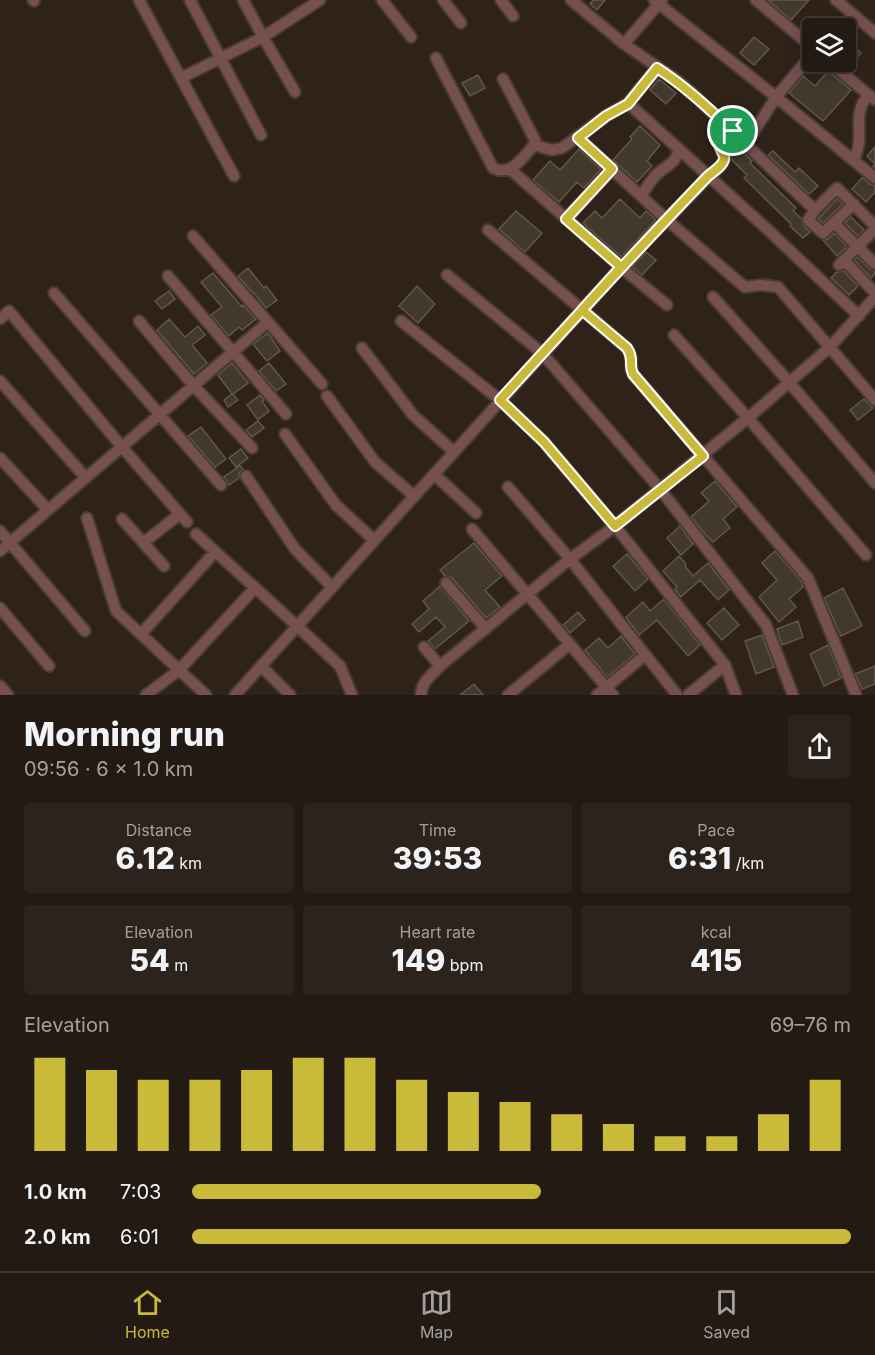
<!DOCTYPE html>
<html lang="en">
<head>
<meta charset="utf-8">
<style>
	body { margin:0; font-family:Inter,sans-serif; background:#2b231c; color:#f1f3f6; height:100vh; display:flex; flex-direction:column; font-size:22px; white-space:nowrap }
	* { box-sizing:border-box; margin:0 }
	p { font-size:20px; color:#a3a1a0 }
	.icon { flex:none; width:33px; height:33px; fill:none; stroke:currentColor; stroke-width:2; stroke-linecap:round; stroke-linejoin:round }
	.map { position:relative; height:695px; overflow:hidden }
	.details { display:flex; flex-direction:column; background:#231a13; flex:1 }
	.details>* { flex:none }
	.fabs { position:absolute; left:802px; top:18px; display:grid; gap:12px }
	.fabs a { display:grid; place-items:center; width:54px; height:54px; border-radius:6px; background:#231a13; box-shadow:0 3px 15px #0003,0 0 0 2px #403833; font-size:30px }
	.pin { position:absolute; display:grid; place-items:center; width:51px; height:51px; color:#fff; margin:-26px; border:3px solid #fff; border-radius:50%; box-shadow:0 2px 6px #0007 }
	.round { display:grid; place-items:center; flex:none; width:63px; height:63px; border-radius:6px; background:#2b231c }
	.headline { display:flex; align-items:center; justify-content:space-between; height:102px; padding:0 24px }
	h1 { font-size:33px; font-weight:800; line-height:45px }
	.figures { display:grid; grid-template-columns:repeat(3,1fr); gap:9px; height:102px; padding:6px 24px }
	.figures div { display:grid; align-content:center; border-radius:6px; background:#2b231c; text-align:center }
	.figures b { font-size:30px; font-weight:800 }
	.figures small { font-size:16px; font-weight:400 }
	.figures p { font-size:16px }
	.chart { height:168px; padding:12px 24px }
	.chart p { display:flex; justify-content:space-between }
	.chart svg { width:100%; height:108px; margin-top:6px; stroke:#caba3a; stroke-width:6 }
	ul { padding:0 24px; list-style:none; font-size:20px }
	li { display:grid; grid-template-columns:96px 72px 1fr; align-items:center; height:45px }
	li i { height:15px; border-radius:8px; background:#caba3a }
	.dock { display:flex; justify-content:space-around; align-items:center; height:84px; border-top:2px solid #403833; background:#231a13; font-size:16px; color:#a3a1a0 }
	.dock a { display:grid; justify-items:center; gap:3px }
	.dock .active { color:#caba3a }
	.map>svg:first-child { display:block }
</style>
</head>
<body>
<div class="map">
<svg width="875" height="695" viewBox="0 0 875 695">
	<rect width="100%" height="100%" fill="#2f2219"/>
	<!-- building -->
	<path fill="#42392c" stroke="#615749" stroke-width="1.5" d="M593 0H605L597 10 590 4Z
		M768 0H809L791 20Z
		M754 37 769 49 754 65 740 53Z
		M853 46 861 53 848 68 846 66V55Z
		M828 71 851 90 823 121 789 93 803 76 815 86Z
		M478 75 485 88 470 96 462 83Z
		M659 79 676 93 666 104 650 90Z
		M640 126 660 145 647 161 652 166 637 182 613 160 632 139 630 137Z
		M733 143 752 161 750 163 796 208 793 211 801 218 803 225 810 232 803 238 790 226 791 224 744 178 747 175 732 160 729 148Z
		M875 147V168L873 166 875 164 867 156Z
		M579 149 601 169 584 188 577 182 559 202 533 180 550 161 560 170Z
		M773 151 795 172 799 168 818 186 809 194 768 155Z
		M863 177 870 184 875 185V192L866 202 852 189Z
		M620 199 640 218 646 211 656 220 621 257 583 223 595 211 602 218Z
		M837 199 843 204 823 223 818 219Z
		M516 211 542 233 525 252 499 229Z
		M851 217 864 230 858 236 845 223Z
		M834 233 847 246 837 256 823 240 828 239Z
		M646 252 656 260 642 275 632 266Z
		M858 257 870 269 875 271V273L871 278 854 260Z
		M248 268 264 288 266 286 277 300 266 308 254 293H253L238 276Z
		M844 271 858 286 849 295 831 278 837 272Z
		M213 273 242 307 243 305 256 319 242 330 239 327 229 336 211 315 222 307 201 282Z
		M417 286 435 304 418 323 399 306Z
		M169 291 175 299 162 309 155 301Z
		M169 319 185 337 198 326 205 335 192 345 207 363 194 374 157 330Z
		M268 333 280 351 267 361 253 344Z
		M232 363 248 383 233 394 238 400 228 407 224 400 232 394 218 375Z
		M269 363 286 384 276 391 259 371Z
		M260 395 264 400 262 401 269 411 258 420 247 405Z
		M864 399 873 408 858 420 850 410Z
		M258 421 264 428 252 437 246 430Z
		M201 427 226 459 215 467 188 436Z
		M241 449 248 458 236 467 229 458Z
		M240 466 243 469 239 473V478L229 485 224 477Z
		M715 481 737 507 723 519 730 528 713 542 705 534 691 517 709 501 701 493Z
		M680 526 693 544 681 555 667 538Z
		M474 543 502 576 485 590 500 607 486 618 452 578 445 576 440 570Z
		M775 551 802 582 803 587 789 599 796 607 779 622 759 597 777 580 762 563Z
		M627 554 648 579 635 591 613 566Z
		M679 556 686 564 685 566 693 576 708 563 729 590 718 600 700 580 681 597 675 589 677 587 663 571Z
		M440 586 469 621 435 649 428 641 445 627 436 617 419 632 412 624 429 609 423 601Z
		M843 588 862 626 841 636 824 598Z
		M664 599 700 645 688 656 657 620 639 635 626 617 643 602 650 611Z
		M724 608 739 625 722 640 707 623Z
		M578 612 585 620 570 633 563 625Z
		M798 621 803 637 782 645 777 629Z
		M762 635 774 667 756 674 745 641Z
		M621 636 635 654 607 677 585 650 599 638 608 648Z
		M828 645 841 678 824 686 810 654Z
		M875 666V684L862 689 855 674Z
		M474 684 483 695H460Z"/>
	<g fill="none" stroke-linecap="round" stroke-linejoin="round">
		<!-- street casing -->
		<g stroke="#493c34" stroke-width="14">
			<path id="street" d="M33 0 34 1
				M139 0 181 78
				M190 0 261 135
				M243 0 263 37 295 92
				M382 0 411 37
				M443 0 461 23
				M501 0 513 16
				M571 0 624 44 678 81 696 97 815 210 837 188 875 226
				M654 0 776 97 875 178
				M756 0 813 48
				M836 0 875 33
				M840 28 854 16
				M624 44 662 0
				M436 58 493 168C511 177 523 157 534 145L535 140 503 79
				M829 62 875 100
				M628 103 766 228 859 316
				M578 138 666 219 740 283 745 287 761 285 778 287 875 400
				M746 144 776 97 813 53
				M534 145 552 150 562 148 606 116 628 103 657 68
				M854 161C856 155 858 149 859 142 860 125 855 108 869 95
				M511 170 621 267 667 305
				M234 176 181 78 263 37 320 0
				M641 196C646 189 650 181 656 175 666 165 675 165 679 150
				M815 210 808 220 823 233 854 204
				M566 219 612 169
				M834 223 875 264
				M488 230 627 348C635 360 628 364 633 374L808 578 856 695
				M193 236 322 384
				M844 260 875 293
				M839 265 875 229
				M447 275 542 353 660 489 766 625 793 695
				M168 276 286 414
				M54 293 221 485
				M713 297 789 382 875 483
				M0 319 9 311 122 447 187 522
				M139 321 193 385 252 448
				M401 321 500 400 544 442 615 526 725 665 736 695
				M674 335 748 418 866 555
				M362 348 413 415 454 452
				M0 381 86 478
				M327 396 375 462 414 496
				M285 434 336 505 374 540
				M0 458 48 510
				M434 474 476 513
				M246 476 295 549 332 587
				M508 487 570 559 677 695
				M87 518 116 611 206 695
				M122 519 164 566
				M472 529 613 695
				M0 531 85 631
				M196 534 297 626 340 666 352 695
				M143 543 180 514
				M0 551 268 322
				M446 583 486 629
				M0 608 49 666
				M141 634 215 552
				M424 647 440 666
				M261 666 290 695
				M0 686 8 695
				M146 695 179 670 255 588
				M235 695 621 267 709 176C714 171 726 164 724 156 723 153 721 150 720 147L733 131
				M421 695C421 682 432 675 440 666L570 559 615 526 748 418 830 347 875 297
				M508 695 570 644
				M597 695 645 655
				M688 695 725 665"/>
		</g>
		<!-- street -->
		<use href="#street" stroke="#764f4f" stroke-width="10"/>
	</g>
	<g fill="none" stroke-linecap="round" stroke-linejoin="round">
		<!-- route casing -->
		<g stroke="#fff" stroke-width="12">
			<path id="route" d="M733 131 720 147C721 150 723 153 724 156 726 164 714 171 708 176 638 249 569 324 500 400L544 442 615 526 703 456 633 374C628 364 635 360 627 348L582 310 621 267 566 219 612 169 578 138 606 116 628 104 657 68C685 86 708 108 733 131"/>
		</g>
		<!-- route -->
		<use href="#route" stroke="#caba3a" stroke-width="8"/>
	</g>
</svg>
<div class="fabs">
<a><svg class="icon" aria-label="layers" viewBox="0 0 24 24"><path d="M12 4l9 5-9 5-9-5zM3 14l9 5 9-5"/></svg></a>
</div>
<div class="pin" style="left:733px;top:131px;background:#1e9e55"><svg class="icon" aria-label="arrive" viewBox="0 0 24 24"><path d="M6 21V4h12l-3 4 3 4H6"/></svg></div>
</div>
<section class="details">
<div class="headline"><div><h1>Morning run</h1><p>09:56 · 6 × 1.0 km</p></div><a class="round"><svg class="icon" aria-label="share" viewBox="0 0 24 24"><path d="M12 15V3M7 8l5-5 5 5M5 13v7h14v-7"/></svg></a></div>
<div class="figures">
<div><p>Distance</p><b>6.12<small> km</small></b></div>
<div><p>Time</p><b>39:53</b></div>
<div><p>Pace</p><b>6:31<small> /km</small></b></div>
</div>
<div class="figures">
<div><p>Elevation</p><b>54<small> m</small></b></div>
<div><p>Heart rate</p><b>149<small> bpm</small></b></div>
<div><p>kcal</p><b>415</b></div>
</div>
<div class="chart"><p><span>Elevation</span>69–76 m</p>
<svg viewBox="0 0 160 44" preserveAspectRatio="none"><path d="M5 44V6M15 44V11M25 44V15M35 44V15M45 44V11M55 44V6M65 44V6M75 44V15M85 44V20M95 44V24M105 44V29M115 44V33M125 44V38M135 44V38M145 44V29M155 44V15"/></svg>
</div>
<ul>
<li><b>1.0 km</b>7:03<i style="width:53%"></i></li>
<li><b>2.0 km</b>6:01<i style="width:100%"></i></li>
</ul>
</section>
<nav class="dock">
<a class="active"><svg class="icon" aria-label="home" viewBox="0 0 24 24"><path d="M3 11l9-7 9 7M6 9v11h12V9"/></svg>Home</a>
<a><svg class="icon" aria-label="map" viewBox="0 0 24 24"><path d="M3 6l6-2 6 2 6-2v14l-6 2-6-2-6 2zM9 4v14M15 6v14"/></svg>Map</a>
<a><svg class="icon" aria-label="saved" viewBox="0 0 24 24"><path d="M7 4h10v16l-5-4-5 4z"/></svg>Saved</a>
</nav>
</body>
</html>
